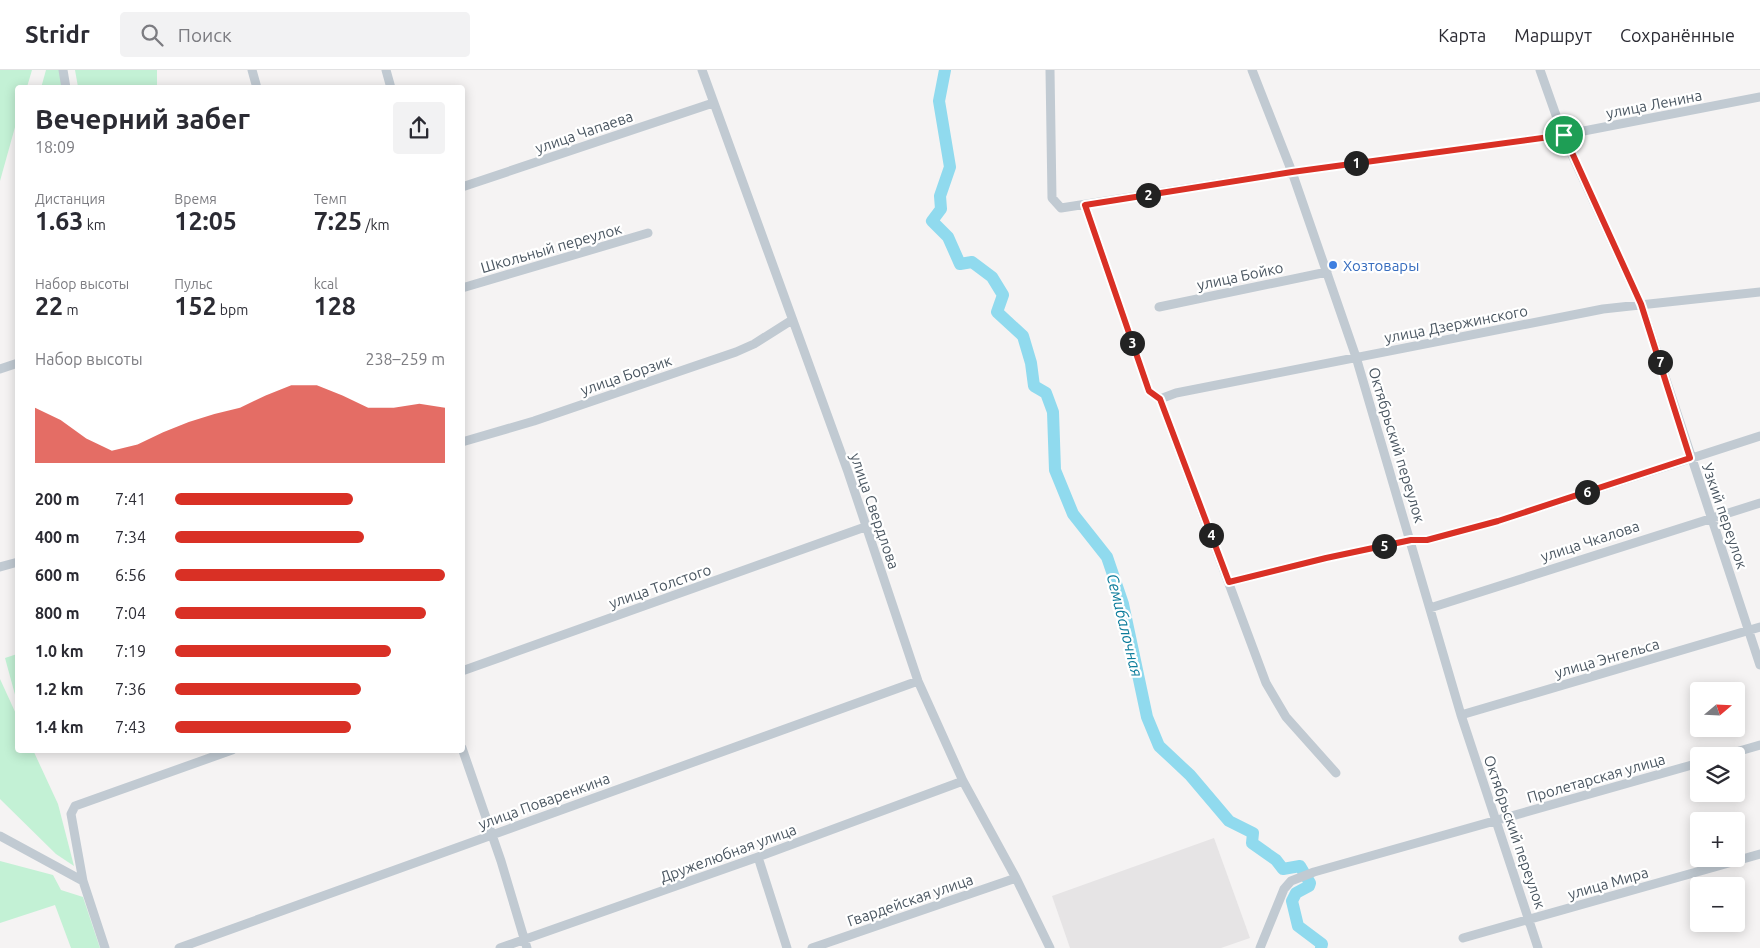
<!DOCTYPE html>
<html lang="ru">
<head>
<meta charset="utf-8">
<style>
	body { margin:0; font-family:Ubuntu,sans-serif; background:#f2f2f3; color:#2b2b33; height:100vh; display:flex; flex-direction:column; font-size:19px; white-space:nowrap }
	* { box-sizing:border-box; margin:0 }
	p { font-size:16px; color:#7c7c81 }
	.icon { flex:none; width:28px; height:28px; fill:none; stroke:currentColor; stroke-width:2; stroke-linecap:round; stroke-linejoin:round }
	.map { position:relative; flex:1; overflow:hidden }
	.panel { position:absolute; left:15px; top:15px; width:450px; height:668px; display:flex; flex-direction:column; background:#fff; border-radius:5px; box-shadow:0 2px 12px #0003 }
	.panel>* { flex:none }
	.needle { width:32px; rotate:71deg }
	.buttons { position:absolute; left:1690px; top:612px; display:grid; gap:10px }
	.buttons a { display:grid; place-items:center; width:55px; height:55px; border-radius:5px; background:#fff; box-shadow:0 2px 12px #0003; font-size:25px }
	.pin { position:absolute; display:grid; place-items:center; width:42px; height:42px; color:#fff; margin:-21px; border:2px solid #fff; border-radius:50%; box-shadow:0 1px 5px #0007 }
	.km { position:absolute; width:25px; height:25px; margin:-12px; border-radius:50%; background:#222; color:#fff; font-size:14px; line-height:25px; text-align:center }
	.round { display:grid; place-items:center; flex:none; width:52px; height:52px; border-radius:5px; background:#f2f2f3 }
	.headline { display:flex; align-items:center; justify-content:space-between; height:85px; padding:0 20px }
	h1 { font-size:28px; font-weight:700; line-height:38px }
	.stats { display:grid; grid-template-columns:repeat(3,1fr); gap:8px; height:85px; padding:5px 20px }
	.stats div { display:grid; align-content:center }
	.stats b { font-size:25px; font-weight:700 }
	.stats small { font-size:14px; font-weight:400 }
	.stats p { font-size:14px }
	.chart { height:140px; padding:10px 20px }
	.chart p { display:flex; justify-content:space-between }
	.chart svg { width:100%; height:90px; margin-top:5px; fill:#d93025; opacity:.7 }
	ul { padding:0 20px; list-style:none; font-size:16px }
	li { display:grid; grid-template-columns:80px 60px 1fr; align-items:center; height:38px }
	li i { height:12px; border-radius:6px; background:#d93025 }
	header { display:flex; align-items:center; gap:30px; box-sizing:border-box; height:70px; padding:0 25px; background:#fff; border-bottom:1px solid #e1e1e2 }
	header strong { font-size:24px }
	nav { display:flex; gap:28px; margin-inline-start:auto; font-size:18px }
	.search { width:350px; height:45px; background:#f2f2f3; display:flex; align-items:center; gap:12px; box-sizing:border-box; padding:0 18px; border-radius:5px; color:#7c7c81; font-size:19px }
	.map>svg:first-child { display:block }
</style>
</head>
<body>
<header>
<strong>Stridr</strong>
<div class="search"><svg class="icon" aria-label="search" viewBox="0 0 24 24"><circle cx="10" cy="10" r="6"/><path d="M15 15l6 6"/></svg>Поиск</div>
<nav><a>Карта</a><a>Маршрут</a><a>Сохранённые</a></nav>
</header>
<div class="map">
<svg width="1760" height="878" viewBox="0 0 1760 878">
	<rect width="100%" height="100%" fill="#f5f3f3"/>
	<!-- education -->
	<path fill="#e6e4e5" d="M1214 768 1250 868 1221 878H1070L1052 826Z"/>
	<!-- green -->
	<path fill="#c3f1d5" d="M0 0H32L27 17 18 18 17 50 0 111Z
		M46 0H60L63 17 41 18Z
		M75 0H157V17H78Z
		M17 584H18L17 632 5 588Z
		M0 609 17 646 18 680H33L58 734 74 796 56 784 0 729Z
		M0 791 53 805 61 820 83 827 100 878H71L55 835 0 853Z"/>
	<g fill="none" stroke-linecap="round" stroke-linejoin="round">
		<!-- river -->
		<path stroke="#90daee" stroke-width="12" d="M945 0 939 31 950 97 940 126 941 139 932 151 948 167 960 194 972 192 992 207 1003 225 997 242 1023 266 1031 293 1034 316 1046 323 1053 342 1055 400 1073 444 1107 487 1123 534 1147 647 1159 676 1190 705 1229 751 1253 763 1252 773 1276 790 1283 799 1300 796 1310 813 1309 816 1296 823 1292 831 1298 856 1322 874 1321 878"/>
		<!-- minor -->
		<path stroke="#c1cad2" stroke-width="9" d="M63 0 66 18
			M252 0 257 18
			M386 0 391 18
			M702 0 848 402 918 611 963 711 1016 808 1050 878
			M1050 0 1052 128 1061 138 1292 102 1563 65 1760 27
			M1252 0 1292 102 1356 287 1461 645 1538 878
			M1540 0 1563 65 1641 234 1760 595
			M462 117 713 33
			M1085 135 1149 321 1160 329 1266 613 1286 647 1336 703
			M462 218 648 163
			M1159 237 1327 202
			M0 299 18 293
			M1160 329 1176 323 1603 239 1760 222
			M462 372 534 351 736 282 754 274 792 250
			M0 497 18 492
			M1229 512 1326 488 1411 470H1427L1498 451 1760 366
			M1430 538 1760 433
			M462 601 865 457
			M1461 645 1760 557
			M462 678 501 791 527 878
			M1722 686 1760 675
			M0 766 83 811
			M758 787 787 878
			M1463 868 1760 784
			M105 878 83 811 71 744 75 736 232 680
			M179 878 918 611
			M500 878 758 787 963 711
			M812 878 1016 808
			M1260 878 1284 819 1291 811 1314 802 1699 693"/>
	</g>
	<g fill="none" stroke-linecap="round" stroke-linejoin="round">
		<!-- route casing -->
		<g stroke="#fff" stroke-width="10">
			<path id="route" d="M1564 65 1641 234 1690 388 1498 451 1427 470H1411L1326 488 1229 512 1160 329 1149 321 1085 135 1292 102Z"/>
		</g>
		<!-- route -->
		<use href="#route" stroke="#d93025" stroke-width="6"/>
	</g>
	<!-- markers -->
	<circle fill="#3f7fe0" stroke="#fff" stroke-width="2" cx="1333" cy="195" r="5"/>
	<g text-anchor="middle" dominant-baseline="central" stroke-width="4.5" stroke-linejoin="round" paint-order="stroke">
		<!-- street labels -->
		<g font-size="15" fill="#4a5661" stroke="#fff">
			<text transform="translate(1654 34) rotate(-11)">улица Ленина</text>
			<text transform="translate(584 62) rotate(-19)">улица Чапаева</text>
			<text transform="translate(551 178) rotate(-16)">Школьный переулок</text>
			<text transform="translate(1240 206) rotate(-12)">улица Бойко</text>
			<text transform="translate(1456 254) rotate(-11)">улица Дзержинского</text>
			<text transform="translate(626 305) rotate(-19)">улица Борзик</text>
			<text transform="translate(1397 375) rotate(73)">Октябрьский переулок</text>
			<text transform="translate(875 441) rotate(71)">улица Свердлова</text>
			<text transform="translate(1725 446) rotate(71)">Узкий переулок</text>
			<text transform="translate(1590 471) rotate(-18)">улица Чкалова</text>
			<text transform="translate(660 516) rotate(-19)">улица Толстого</text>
			<text transform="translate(1607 588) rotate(-16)">улица Энгельса</text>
			<text transform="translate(1596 708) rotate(-16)">Пролетарская улица</text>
			<text transform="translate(544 731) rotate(-20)">улица Поваренкина</text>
			<text transform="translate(1515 762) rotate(71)">Октябрьский переулок</text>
			<text transform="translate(728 783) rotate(-20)">Дружелюбная улица</text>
			<text transform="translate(1608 813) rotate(-16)">улица Мира</text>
			<text transform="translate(910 830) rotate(-19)">Гвардейская улица</text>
		</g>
		<!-- shop labels -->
		<g font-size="15" fill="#366cbe" stroke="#fff" text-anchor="start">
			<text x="1343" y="195">Хозтовары</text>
		</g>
		<!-- water labels -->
		<g font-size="16" font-style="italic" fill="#0c7c9b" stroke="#fff">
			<text transform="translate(1125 555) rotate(76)">Семибалочная</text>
		</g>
	</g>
</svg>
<div class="buttons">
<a><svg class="needle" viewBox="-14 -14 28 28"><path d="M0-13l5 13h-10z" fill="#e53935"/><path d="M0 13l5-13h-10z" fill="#7c7c81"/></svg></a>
<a><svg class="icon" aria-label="layers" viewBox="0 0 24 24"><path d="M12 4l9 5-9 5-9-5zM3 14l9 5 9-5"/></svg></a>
<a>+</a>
<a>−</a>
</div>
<div class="pin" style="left:1564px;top:65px;background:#1e9e55"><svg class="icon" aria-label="arrive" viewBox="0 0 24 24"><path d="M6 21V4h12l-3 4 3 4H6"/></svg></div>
<b class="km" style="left:1356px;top:93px">1</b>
<b class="km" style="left:1148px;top:125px">2</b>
<b class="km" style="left:1132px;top:273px">3</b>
<b class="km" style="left:1211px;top:465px">4</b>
<b class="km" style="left:1384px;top:476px">5</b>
<b class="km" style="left:1587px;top:422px">6</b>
<b class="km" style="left:1660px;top:292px">7</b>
<section class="panel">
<div class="headline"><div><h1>Вечерний забег</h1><p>18:09</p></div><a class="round"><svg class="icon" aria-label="share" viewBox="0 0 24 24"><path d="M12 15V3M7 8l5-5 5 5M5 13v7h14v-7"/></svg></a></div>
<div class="stats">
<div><p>Дистанция</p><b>1.63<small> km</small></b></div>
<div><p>Время</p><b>12:05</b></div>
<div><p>Темп</p><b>7:25<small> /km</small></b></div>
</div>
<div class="stats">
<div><p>Набор высоты</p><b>22<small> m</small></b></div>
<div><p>Пульс</p><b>152<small> bpm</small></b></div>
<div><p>kcal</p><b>128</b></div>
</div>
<div class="chart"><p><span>Набор высоты</span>238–259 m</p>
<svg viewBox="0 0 160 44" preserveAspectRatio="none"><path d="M0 44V17L10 23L20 32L30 38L40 35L50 29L60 24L70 20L80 17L90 11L100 6L110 6L120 11L130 17L140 17L150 15L160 17V44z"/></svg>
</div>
<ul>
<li><b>200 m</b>7:41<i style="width:66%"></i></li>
<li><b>400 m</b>7:34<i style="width:70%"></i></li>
<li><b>600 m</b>6:56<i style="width:100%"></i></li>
<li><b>800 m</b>7:04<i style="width:93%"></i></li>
<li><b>1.0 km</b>7:19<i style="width:80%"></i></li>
<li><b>1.2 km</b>7:36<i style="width:69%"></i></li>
<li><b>1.4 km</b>7:43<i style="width:65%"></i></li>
</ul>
</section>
</div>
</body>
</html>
